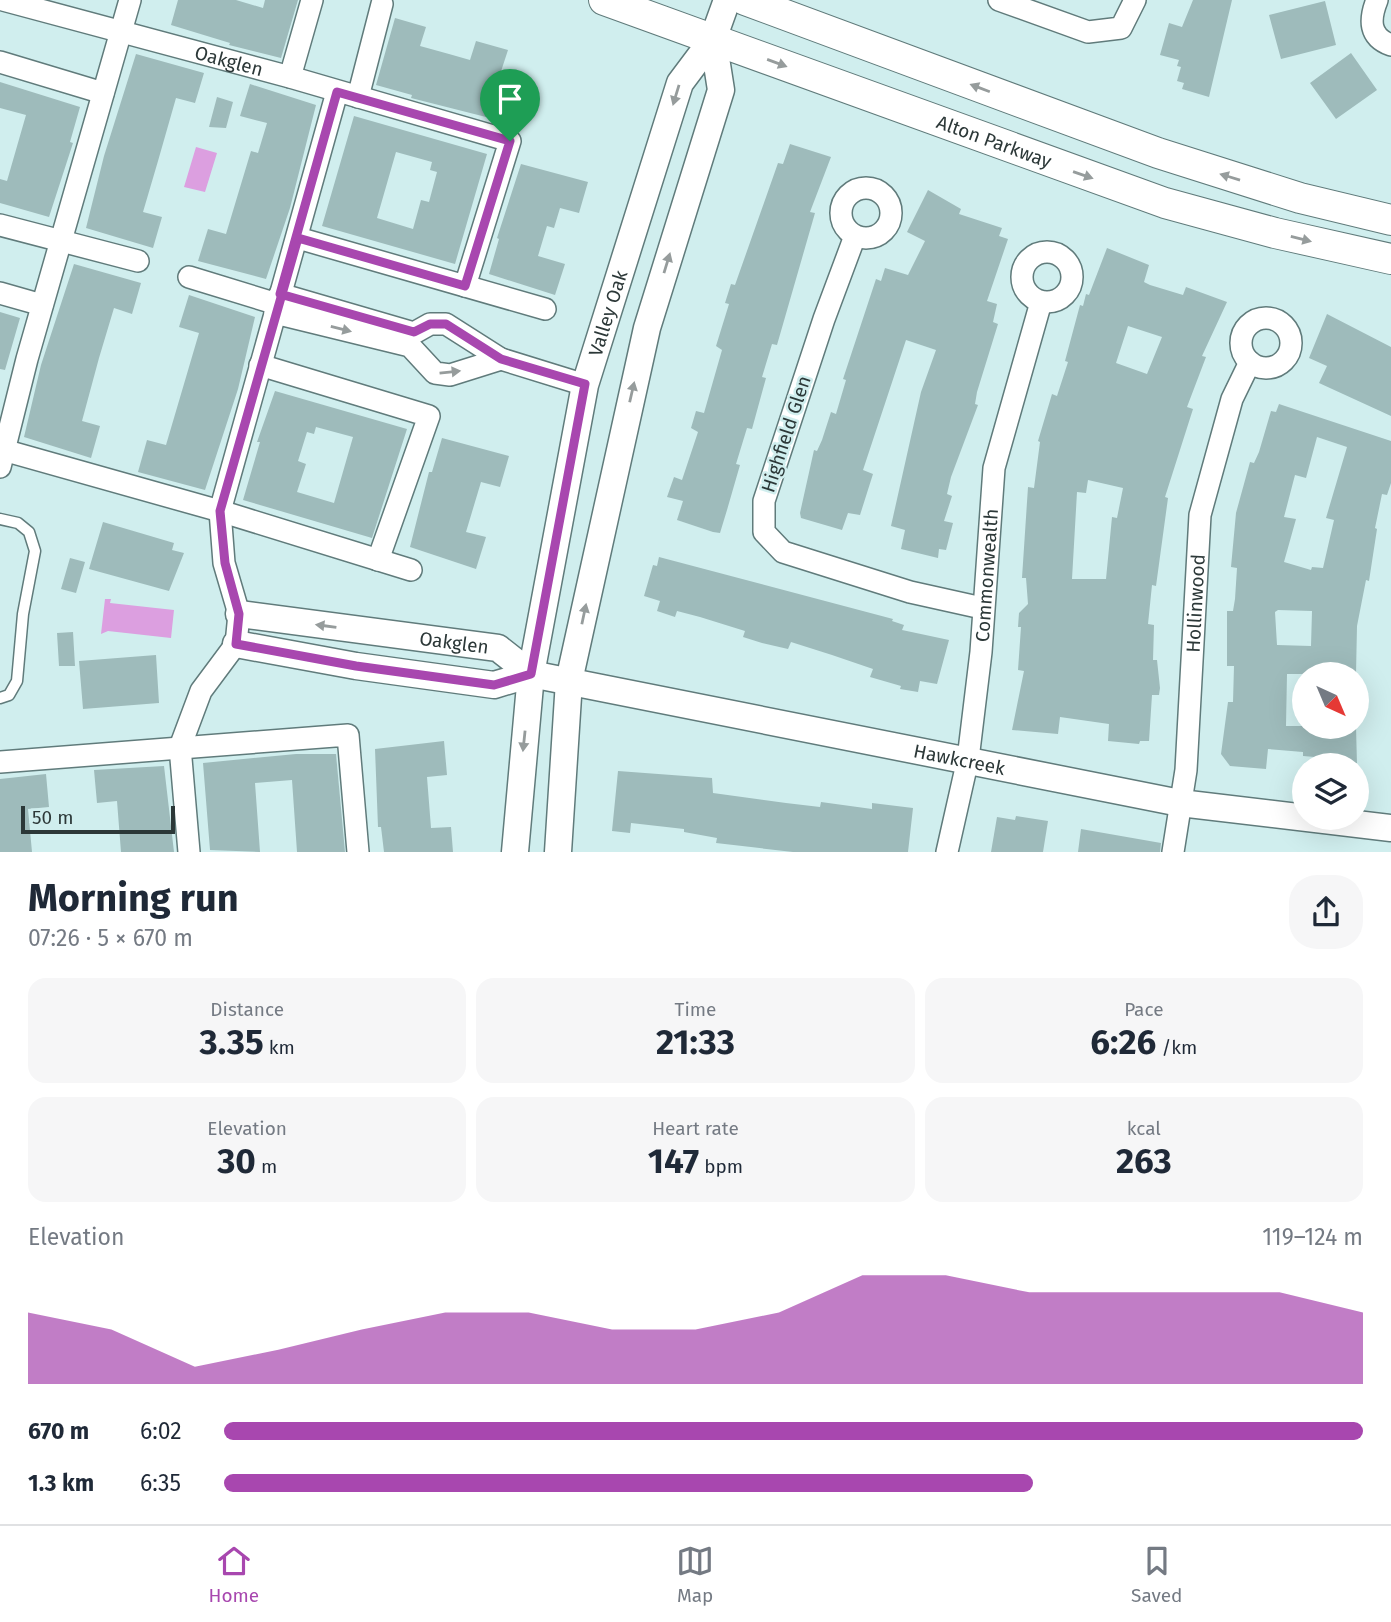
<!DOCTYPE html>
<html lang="en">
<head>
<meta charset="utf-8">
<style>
	body { margin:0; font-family:"Fira Sans",sans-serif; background:#f6f6f7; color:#1f2937; height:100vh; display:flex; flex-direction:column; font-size:26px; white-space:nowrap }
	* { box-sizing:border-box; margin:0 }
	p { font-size:23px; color:#747a83 }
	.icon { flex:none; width:38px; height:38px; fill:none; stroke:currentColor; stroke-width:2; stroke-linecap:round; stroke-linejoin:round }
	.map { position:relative; height:852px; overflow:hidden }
	.details { display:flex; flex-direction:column; background:#fff; flex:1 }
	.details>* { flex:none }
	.needle { width:46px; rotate:136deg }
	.fabs { position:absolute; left:1292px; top:662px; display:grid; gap:14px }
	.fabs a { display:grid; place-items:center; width:77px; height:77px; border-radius:50%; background:#fff; box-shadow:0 7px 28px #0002; font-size:35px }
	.scale { position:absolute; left:21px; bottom:18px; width:154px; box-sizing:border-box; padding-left:7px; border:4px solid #2c3838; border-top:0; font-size:19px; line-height:24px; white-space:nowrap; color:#2c3838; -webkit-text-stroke:5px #d0eeee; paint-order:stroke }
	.pin { position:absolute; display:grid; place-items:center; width:60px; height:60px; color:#fff; margin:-72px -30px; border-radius:50% 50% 50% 0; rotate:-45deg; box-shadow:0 0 7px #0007 }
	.pin .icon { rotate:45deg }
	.round { display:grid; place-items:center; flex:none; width:74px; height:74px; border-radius:28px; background:#f6f6f7 }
	.head { display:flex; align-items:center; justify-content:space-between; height:119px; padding:0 28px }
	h1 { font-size:38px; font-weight:700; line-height:52px }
	.figures { display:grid; grid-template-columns:repeat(3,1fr); gap:10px; height:119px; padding:7px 28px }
	.figures div { display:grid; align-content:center; border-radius:18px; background:#f6f6f7; text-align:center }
	.figures b { font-size:35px; font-weight:700 }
	.figures small { font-size:19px; font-weight:400 }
	.figures p { font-size:19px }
	.chart { height:196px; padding:14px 28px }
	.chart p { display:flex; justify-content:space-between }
	.chart svg { width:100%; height:126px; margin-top:7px; fill:#a847af; opacity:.7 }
	ul { padding:0 28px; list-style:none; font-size:23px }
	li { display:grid; grid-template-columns:112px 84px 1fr; align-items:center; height:52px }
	li i { height:18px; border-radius:9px; background:#a847af }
	.tabs { display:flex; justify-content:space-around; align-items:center; height:98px; border-top:2px solid #e0e1e3; background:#fff; font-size:19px; color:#747a83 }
	.tabs a { display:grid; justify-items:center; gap:4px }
	.tabs .active { color:#a847af }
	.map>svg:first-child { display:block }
</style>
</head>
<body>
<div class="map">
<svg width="1391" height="852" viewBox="0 0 1391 852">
	<rect width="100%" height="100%" fill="#d0eeee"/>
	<!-- water -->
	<path fill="#dc9fe0" d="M196 147 217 153 205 192 184 187Z
		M105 599H111L110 603 174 610 171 638 108 631 101 634Z"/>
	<!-- building -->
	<path fill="#9ebbbb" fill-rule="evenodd" d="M178 0H236L263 8 265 0H298L281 58 229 45 230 43 171 25Z
		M1193 0H1232L1209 97 1182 89 1184 83 1177 81 1181 67 1177 66 1179 60 1160 55 1169 23 1182 27Z
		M1325 1 1336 45 1281 59 1269 15Z
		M395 18 426 27 420 46 449 54 470 60 476 41 508 50 486 117 411 98 412 95 376 85Z
		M1351 53 1377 90 1336 119 1310 83Z
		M136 54 204 73 195 103 176 98 158 161 143 212 162 217 153 248 86 228 104 156Z
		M0 82 80 107 70 142 73 143 49 217 0 203V179L7 181 26 115 0 108Z
		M250 84 316 105 290 208 266 279 198 261 208 229 226 234 251 151 258 153 267 123 240 116Z
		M217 97 233 102 226 128 209 127Z
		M354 116 487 154 455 264 322 226ZM396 152 432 162 430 170 437 172 429 202 421 200 413 229 377 218Z
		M790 144 831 157 810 212 815 213 777 345 772 344 762 377 766 378 752 429 747 428 736 464 740 465 727 510 720 533 713 532 677 520 683 501 667 497 674 477 682 480 698 432 691 428 696 411 704 413 722 350 716 346 729 304 725 303 731 284 735 285 778 163 783 164Z
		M521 164 588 182 579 213 560 208 554 228 547 226 538 256 565 264 555 295 489 274 499 239 497 238Z
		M928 190 961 209 959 214 1002 228 999 236 1008 239 987 301 997 304 993 322 998 324 977 392 975 404 978 405 951 477 947 494 952 496 944 521 953 523 946 550 939 549 938 558 901 549 905 530 891 526 921 392 936 350 906 340 863 470 873 474 860 515 848 513 842 530 801 518 800 513 814 450 817 451 822 440 831 412 836 414 846 380 843 379 876 279 881 281 885 268 908 275 925 241 907 232Z
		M1107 248 1149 265 1144 282 1150 285 1183 295 1186 287 1227 302 1202 356 1206 357 1187 407 1193 409 1165 497 1168 498 1156 586 1152 585 1148 624 1154 625 1153 660H1157L1160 688 1159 695H1152L1149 741H1140L1139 744 1108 741 1109 724 1060 717 1058 734 1012 730 1024 671 1018 670 1021 627H1018L1019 613 1028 604 1026 578H1022L1028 487 1034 488 1040 442 1038 441 1052 394 1057 396 1068 362 1065 361 1080 305 1083 306 1086 294 1089 295ZM1128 326 1162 337 1147 374 1116 363ZM1088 480 1123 488 1117 518 1112 517 1106 579H1072L1077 492 1086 493Z
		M74 264 141 283 132 314 114 308 99 358 82 421 100 426 91 458 24 437 41 365Z
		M189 295 255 317 238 389 205 490 138 472 147 440 166 445 199 333 179 327Z
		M0 312 20 318 5 370 0 369Z
		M1327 314 1391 347V416L1319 383 1327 366 1309 358Z
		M275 391 407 429 372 538 243 500 260 442H257ZM316 427 353 437 334 503 297 492 306 464 298 461 307 432 314 434Z
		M1279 404 1391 441V483L1387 495 1382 494 1375 528 1377 529 1369 581 1366 580 1357 626 1356 674H1287L1286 726H1356L1357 765H1315V757L1303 756V752L1268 749 1266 769 1230 766 1221 754 1228 702H1233L1234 666H1227V611H1233L1235 599 1237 568 1231 567 1236 513 1250 462 1254 463 1259 452 1271 411 1276 412ZM1317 437 1347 447 1326 518 1334 520 1323 568 1312 567 1311 570 1284 562 1296 519 1284 517 1295 475 1306 478ZM1278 610 1312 611 1311 646 1277 645 1275 612Z
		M442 438 509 456 500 487 481 482 466 532 486 537 476 569 410 547 429 472H432Z
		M103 522 174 543 172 550 184 553 169 591 89 569Z
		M659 557 893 619 892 621 904 625 902 630 949 640 937 684 920 681 918 692 900 689 901 686 870 677 873 669 832 655 791 642 788 649 762 643 743 637 745 631 700 617 677 611 675 617 657 611 660 601 644 596 653 565 657 566Z
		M70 558 85 562 76 593 61 589Z
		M73 632 75 666H59L57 633Z
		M156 655 159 703 83 709 79 661Z
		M444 741 447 775 427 777 431 828 451 827 453 852H384L381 827H378L375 749Z
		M296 754H336L345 852H297L292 780 255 783 260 852 210 850 203 763Z
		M164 766 174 852H121L117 801 97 803 94 770Z
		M618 771 712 778 713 793 786 803 820 807 821 802 872 809V803L913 808 908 852H793L716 843 717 838 684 832V829L631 823 630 833 612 831Z
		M46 774 49 807 28 809 32 852H0V779Z
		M1016 816 1048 821 1043 852H991L997 817 1015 820Z
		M1081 829 1161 843 1160 852H1078Z"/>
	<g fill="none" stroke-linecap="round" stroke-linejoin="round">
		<!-- service casing -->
		<g stroke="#607b7b" stroke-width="13">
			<path id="service" d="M0 519 18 523 29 532 35 551 23 614 17 681 9 695 0 698"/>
		</g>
		<!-- minor casing -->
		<g stroke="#607b7b" stroke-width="24">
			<g id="minor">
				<path id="s1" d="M3 0 290 77 510 141 465 286"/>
				<path d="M999 0 1088 32 1121 28 1135 0"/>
				<path d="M1377 0C1369 20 1369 37 1391 45"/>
				<path d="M0 62 103 93"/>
				<path d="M290 77 312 0"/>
				<path d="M358 97 382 4"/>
				<circle cx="866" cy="213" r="25"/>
				<path d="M0 225 138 261"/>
				<path d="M855 236 824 319 764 501V532L783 552 910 592 982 608"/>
				<path d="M298 238 545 309"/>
				<circle cx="1047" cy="277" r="25"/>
				<path d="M189 277 277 304"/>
				<path d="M0 293 42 305"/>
				<path d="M280 294 414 333 430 324H446L501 359 585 385"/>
				<path d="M275 313 410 346 435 373 450 375 501 359"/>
				<circle cx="1266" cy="343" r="25"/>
				<path d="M260 365 429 416 378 560"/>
				<path d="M0 449 220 511 411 570"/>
				<path d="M0 467 27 359 130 0"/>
				<path d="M0 762 348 735 358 852"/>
				<path d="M189 852 180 747 201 691 236 644 239 614 224 563 220 511 337 92"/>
				<path id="s2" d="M947 852 968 759 981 652 994 468 1041 302"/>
				<path id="s3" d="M1173 852 1186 770 1200 515 1232 399 1250 362"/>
			</g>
		</g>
		<!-- tertiary casing -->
		<g stroke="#607b7b" stroke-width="29">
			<g id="tertiary">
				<path id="s4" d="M239 614 498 648 531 674 1180 803 1391 828"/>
				<path d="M236 644 356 666 494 685 531 674"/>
				<path id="s5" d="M515 852 531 674 585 385 680 83 713 39 727 0"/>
				<path d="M558 852 569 681 647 328 721 90 713 39"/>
			</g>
		</g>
		<!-- secondary casing -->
		<g stroke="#607b7b" stroke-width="32">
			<g id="secondary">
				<path id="s6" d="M604 0 1165 203 1275 233 1391 259"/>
				<path d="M745 0 1158 153 1300 198 1391 220"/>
			</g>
		</g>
		<!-- service -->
		<use href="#service" stroke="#fff" stroke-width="10"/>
		<!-- minor -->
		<use href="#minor" stroke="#fff" stroke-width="21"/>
		<!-- tertiary -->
		<use href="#tertiary" stroke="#fff" stroke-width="26"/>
		<!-- secondary -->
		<use href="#secondary" stroke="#fff" stroke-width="30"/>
	</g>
	<!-- one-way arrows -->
	<defs><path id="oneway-solid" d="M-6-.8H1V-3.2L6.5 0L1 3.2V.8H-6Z" transform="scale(1.75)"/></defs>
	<g fill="#969c9c">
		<use href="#oneway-solid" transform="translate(777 63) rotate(20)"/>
		<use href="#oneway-solid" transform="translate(980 88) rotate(-159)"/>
		<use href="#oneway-solid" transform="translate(676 95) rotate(107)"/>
		<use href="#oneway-solid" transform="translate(1083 175) rotate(19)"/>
		<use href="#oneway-solid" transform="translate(1230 177) rotate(-163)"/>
		<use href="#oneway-solid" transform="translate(1301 239) rotate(14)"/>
		<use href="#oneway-solid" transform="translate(667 263) rotate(-73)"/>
		<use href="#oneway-solid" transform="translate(341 329) rotate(14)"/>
		<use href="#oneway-solid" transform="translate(450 372) rotate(-6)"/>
		<use href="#oneway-solid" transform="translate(632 392) rotate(-77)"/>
		<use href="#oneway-solid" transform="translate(584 614) rotate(-78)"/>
		<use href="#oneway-solid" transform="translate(326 626) rotate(-172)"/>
		<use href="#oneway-solid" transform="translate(524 741) rotate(96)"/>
	</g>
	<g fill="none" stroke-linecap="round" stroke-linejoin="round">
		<!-- route casing -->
		<g stroke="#fff" stroke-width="14">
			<path id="route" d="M510 141 465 286 298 238 220 511 225 563 239 614 236 644 356 666 494 685 531 674 585 384 501 359 446 324H430L414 332 280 294 337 92 510 141"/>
		</g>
		<!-- route -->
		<use href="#route" stroke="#a847af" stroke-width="9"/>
	</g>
	<g text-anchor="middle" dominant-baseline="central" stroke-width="5" stroke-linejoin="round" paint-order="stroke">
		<!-- street labels -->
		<g font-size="19" fill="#2c3838" stroke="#d0eeee">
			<text stroke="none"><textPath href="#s1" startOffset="234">Oakglen</textPath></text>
			<text stroke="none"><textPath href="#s6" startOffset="415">Alton Parkway</textPath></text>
			<text stroke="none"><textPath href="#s5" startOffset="548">Valley Oak</textPath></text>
			<text transform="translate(786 434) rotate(-72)">Highfield Glen</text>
			<text stroke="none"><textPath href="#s2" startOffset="280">Commonwealth</textPath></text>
			<text stroke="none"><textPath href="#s3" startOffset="250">Hollinwood</textPath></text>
			<text stroke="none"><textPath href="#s4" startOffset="217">Oakglen</textPath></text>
			<text stroke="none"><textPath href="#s4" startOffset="740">Hawkcreek</textPath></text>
		</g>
	</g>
</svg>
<div class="fabs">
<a><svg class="needle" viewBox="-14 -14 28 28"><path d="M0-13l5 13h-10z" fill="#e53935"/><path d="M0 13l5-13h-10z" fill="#747a83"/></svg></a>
<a><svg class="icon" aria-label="layers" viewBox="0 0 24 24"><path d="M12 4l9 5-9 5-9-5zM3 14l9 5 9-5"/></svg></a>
</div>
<div class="scale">50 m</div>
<div class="pin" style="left:510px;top:141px;background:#1e9e55"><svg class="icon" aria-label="arrive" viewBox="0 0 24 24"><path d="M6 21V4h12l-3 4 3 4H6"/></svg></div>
</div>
<section class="details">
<div class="head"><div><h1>Morning run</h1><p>07:26 · 5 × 670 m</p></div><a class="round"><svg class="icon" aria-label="share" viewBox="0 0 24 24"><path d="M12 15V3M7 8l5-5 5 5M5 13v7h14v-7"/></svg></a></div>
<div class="figures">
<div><p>Distance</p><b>3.35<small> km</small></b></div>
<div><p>Time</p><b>21:33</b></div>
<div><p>Pace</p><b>6:26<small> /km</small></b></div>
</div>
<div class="figures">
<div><p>Elevation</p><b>30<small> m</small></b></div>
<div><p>Heart rate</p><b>147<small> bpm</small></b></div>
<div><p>kcal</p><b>263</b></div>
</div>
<div class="chart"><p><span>Elevation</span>119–124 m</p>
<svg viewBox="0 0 160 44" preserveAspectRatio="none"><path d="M0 44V19L10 25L20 38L30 32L40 25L50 19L60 19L70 25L80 25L90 19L100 6L110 6L120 12L130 12L140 12L150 12L160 19V44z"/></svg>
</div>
<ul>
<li><b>670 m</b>6:02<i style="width:100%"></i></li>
<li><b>1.3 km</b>6:35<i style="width:71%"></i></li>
</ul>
</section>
<nav class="tabs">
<a class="active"><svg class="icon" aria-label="home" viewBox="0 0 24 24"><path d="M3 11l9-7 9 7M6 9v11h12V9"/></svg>Home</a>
<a><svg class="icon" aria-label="map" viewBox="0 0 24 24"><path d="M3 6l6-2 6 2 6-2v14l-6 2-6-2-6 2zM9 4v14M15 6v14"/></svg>Map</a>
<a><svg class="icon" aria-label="saved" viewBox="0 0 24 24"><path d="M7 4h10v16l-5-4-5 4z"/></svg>Saved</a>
</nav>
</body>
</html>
